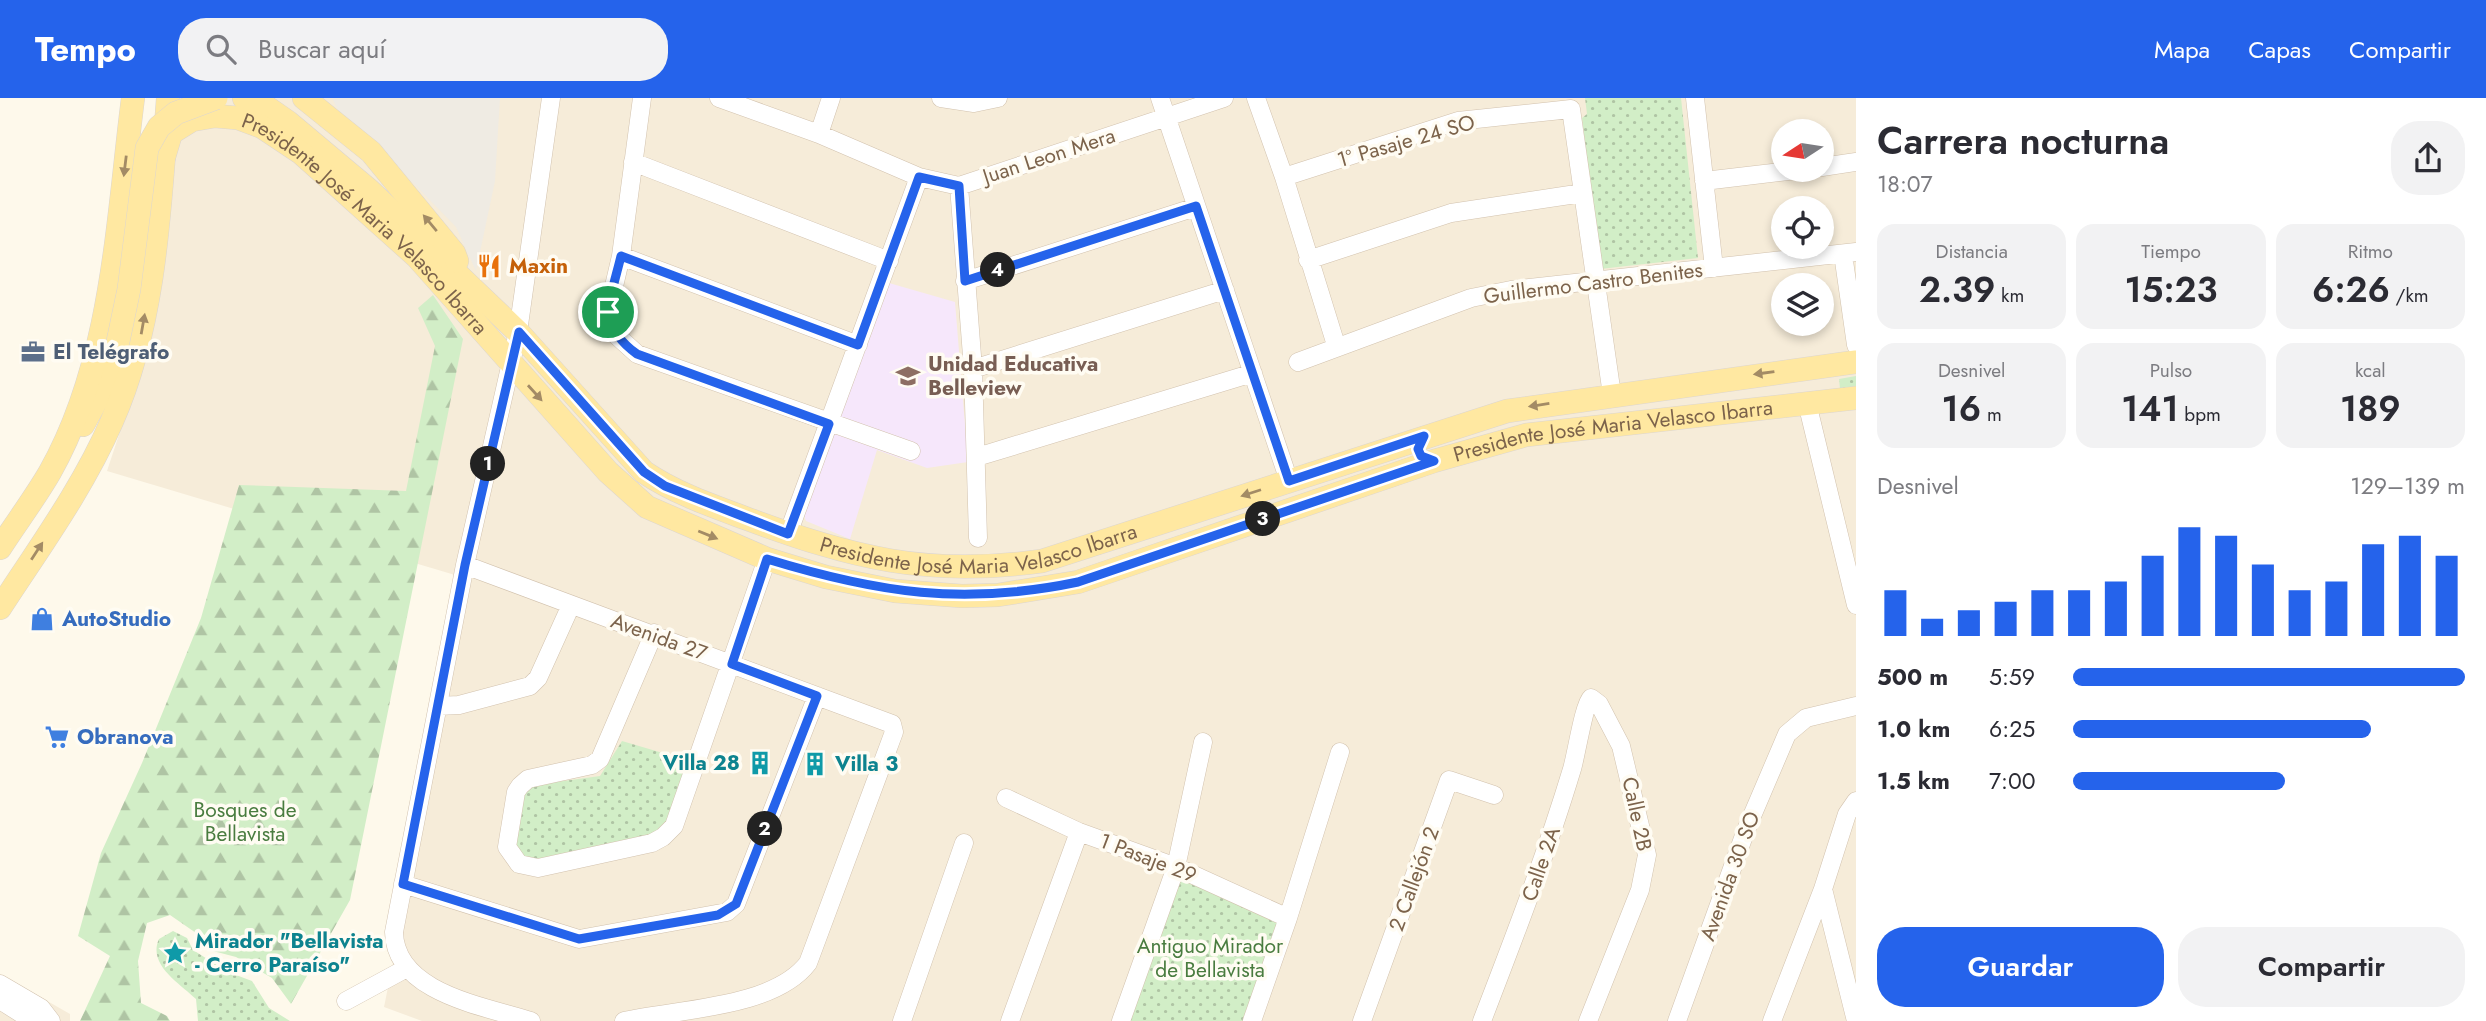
<!DOCTYPE html>
<html lang="es">
<head>
<meta charset="utf-8">
<style>
	body { margin:0; font-family:Jost,sans-serif; background:#f2f2f3; color:#2b2b33; height:100vh; display:flex; flex-direction:column; font-size:26px; white-space:nowrap }
	* { box-sizing:border-box; margin:0 }
	p { font-size:23px; color:#7c7c81 }
	.icon { flex:none; width:38px; height:38px; fill:none; stroke:currentColor; stroke-width:2; stroke-linecap:round; stroke-linejoin:round }
	.map { position:relative; flex:1; overflow:hidden }
	.side { display:flex; flex-direction:column; background:#fff; width:630px }
	.side>* { flex:none }
	.needle { width:46px; rotate:258deg }
	.tools { position:absolute; left:1771px; top:21px; display:grid; gap:14px }
	.tools a { display:grid; place-items:center; width:63px; height:63px; border-radius:50%; background:#fff; box-shadow:0 4px 10px #0003; font-size:35px }
	.pin { position:absolute; display:grid; place-items:center; width:60px; height:60px; color:#fff; margin:-30px; border:4px solid #fff; border-radius:50%; box-shadow:0 2px 7px #0007 }
	.km { position:absolute; width:35px; height:35px; margin:-18px; border-radius:50%; background:#222; color:#fff; font-size:19px; line-height:35px; text-align:center }
	.round { display:grid; place-items:center; flex:none; width:74px; height:74px; border-radius:28px; background:#f2f2f3 }
	.summary { display:flex; align-items:center; justify-content:space-between; height:119px; padding:0 21px }
	h1 { font-size:38px; font-weight:600; line-height:52px }
	.metrics { display:grid; grid-template-columns:repeat(3,1fr); gap:10px; height:119px; padding:7px 21px }
	.metrics div { display:grid; align-content:center; border-radius:18px; background:#f2f2f3; text-align:center }
	.metrics b { font-size:35px; font-weight:600 }
	.metrics small { font-size:19px; font-weight:400 }
	.metrics p { font-size:19px }
	.chart { height:196px; padding:14px 21px }
	.chart p { display:flex; justify-content:space-between }
	.chart svg { width:100%; height:126px; margin-top:7px; stroke:#2563eb; stroke-width:6 }
	.action { display:flex; gap:14px; margin-top:auto; padding:14px 21px }
	.action a { flex:1; height:80px; border-radius:28px; background:#2563eb; color:#fff; font-size:28px; font-weight:600; line-height:80px; text-align:center }
	.action a+a { background:#f2f2f3; color:#2b2b33 }
	ul { padding:0 21px; list-style:none; font-size:23px }
	li { display:grid; grid-template-columns:112px 84px 1fr; align-items:center; height:52px }
	li i { height:18px; border-radius:9px; background:#2563eb }
	header { display:flex; align-items:center; gap:42px; box-sizing:border-box; height:98px; padding:0 35px; background:#2563eb; color:#fff }
	header strong { font-size:33px }
	nav { display:flex; gap:38px; margin-inline-start:auto; font-size:24px }
	.search { width:490px; height:63px; background:#f2f2f3; display:flex; align-items:center; gap:18px; box-sizing:border-box; padding:0 24px; border-radius:28px; color:#7c7c81; font-size:26px }
	main { display:flex; flex:1; min-height:0 }
	.map>svg:first-child { display:block }
</style>
</head>
<body>
<header>
<strong>Tempo</strong>
<div class="search"><svg class="icon" aria-label="search" viewBox="0 0 24 24"><circle cx="10" cy="10" r="6"/><path d="M15 15l6 6"/></svg>Buscar aquí</div>
<nav><a>Mapa</a><a>Capas</a><a>Compartir</a></nav>
</header>
<main>
<div class="map">
<svg width="1856" height="923" viewBox="0 0 1856 923">
	<defs>
		<pattern id="grass-dots" width="8" height="8" patternUnits="userSpaceOnUse" patternTransform="scale(1.75)"><rect width="8" height="8" fill="#d2eec7"/><path d="M2 2h.1M6 6h.1" fill="none" stroke="#afc4a4" stroke-width="1.8" stroke-linecap="round"/></pattern>
		<pattern id="forest-firs" width="22" height="20" patternUnits="userSpaceOnUse" patternTransform="scale(1.75)"><rect width="22" height="20" fill="#d2eec7"/><path d="M5 1l3.5 6h-7zM16 11l3.5 6h-7z" fill="#afc4a4"/></pattern>
	</defs>
	<rect width="100%" height="100%" fill="#fef9eb"/>
	<!-- residential -->
	<path fill="#f6ecd9" fill-rule="evenodd" d="M175 0H1856V923H422L384 909 451 579 465 480 107 373 152 237 165 70ZM1783 33H1822V72H1783ZM1783 110H1822V149H1783ZM1783 187H1822V226H1783Z
		M0 876 70 916V923H0Z"/>
	<!-- industrial -->
	<path fill="#efebe3" d="M332 0H500L495 83 476 173 456 129 362 32 338 12Z"/>
	<!-- education -->
	<path fill="#f6e7fb" d="M889 185 955 204 968 364 927 370 877 352 850 441 806 423 803 414Z"/>
	<!-- grass -->
	<path fill="url(#grass-dots)" d="M1585 0H1681L1698 160 1600 171 1582 20 1587 16Z
		M1856 278V291H1840L1839 281Z
		M622 643 690 663 668 722 649 740 540 768 521 762 511 749 519 696 527 688 600 678Z
		M1176 781 1288 820 1251 923H1123Z
		M173 833 187 840 193 852 228 874 252 883 269 910 290 923H198L196 901C181 886 147 867 159 841Z"/>
	<!-- forest -->
	<path fill="url(#forest-firs)" d="M433 197 463 241 350 802 291 906 272 880 236 859 213 853 196 835 170 817 147 825 138 863 141 905 167 918 170 923H80L110 858 78 838 101 755 142 665 201 520 239 387 406 393 435 248 418 210Z"/>
	<g fill="none" stroke-linecap="round" stroke-linejoin="round">
		<!-- minor casing -->
		<g stroke="#d2c2ae" stroke-width="19">
			<path id="minor" d="M642 0 621 158 608 214 616 237 637 256 911 353
				M719 0 819 36 919 79 959 88 1224 0
				M941 0 974 5 998 0
				M1160 0 1289 383
				M1256 0 1284 79 1336 247
				M1695 0 1714 170
				M819 36 831 0
				M633 64 889 163
				M1822 69 1856 64
				M1284 79 1458 23 1571 11 1612 297
				M1704 83 1797 72
				M959 88 973 271 978 440
				M1843 156 1856 247
				M621 158 858 247
				M1308 162 1451 115 1583 95
				M965 183 1196 109
				M1298 264 1471 200 1511 192 1856 154
				M973 271 1225 192
				M1807 305 1856 507
				M977 359 1253 275
				M788 436 919 79
				M465 467 892 626 894 634 808 865C774 910 678 911 624 923
				M654 535 600 661 592 667 528 681 520 688 516 694 507 749 519 766 538 770 652 745 663 739 674 728 767 461
				M438 608 459 607 530 588 538 580 571 507
				M1006 700 1079 734 1176 769 1288 820
				M403 786 579 841 727 814 736 806 817 598
				M1823 791 1856 923
				M0 886 41 910 51 923
				M0 902 33 923
				M346 903 405 871
				M531 923C484 908 395 895 394 834L465 467 518 234 551 0
				M902 923 964 745
				M1010 923 1079 734
				M1121 923 1176 769 1203 644
				M1252 923 1288 820 1340 654
				M1362 923 1449 682 1494 697
				M1482 923C1514 840 1546 757 1572 671 1576 658 1584 606 1591 600L1599 606 1621 648 1647 757 1640 792 1588 923
				M1677 923 1746 732 1787 636 1806 620 1856 608
				M1772 923 1823 791 1847 716 1856 703"/>
		</g>
		<!-- major casing -->
		<g stroke="#ddd6d0" stroke-width="24">
			<g id="major">
				<path id="s1" d="M244 0 265 8 288 24 369 92 518 234 644 374C675 395 710 407 745 420 853 460 926 479 1042 463L1507 313 1856 264"/>
				<path d="M304 0 371 54 454 155 457 163"/>
				<path id="s2" d="M163 62 171 35 192 22 215 18 238 20 262 29 301 55 417 159 608 374 647 409 767 461 826 479 895 493 962 498 998 497 1078 484 1434 363 1526 337 1856 300"/>
				<path d="M83 327 100 296 116 253"/>
				<path d="M0 450C16 425 35 400 50 374 113 262 117 125 133 0"/>
				<path d="M0 510C39 450 83 390 112 323 156 224 160 107 168 0"/>
			</g>
		</g>
		<!-- minor -->
		<use href="#minor" stroke="#fff" stroke-width="18"/>
		<!-- major -->
		<use href="#major" stroke="#ffe8a1" stroke-width="23"/>
		<!-- major-bridge casing -->
		<g stroke="#ddd6d0" stroke-width="24" stroke-linecap="butt">
			<path id="major-bridge" d="M116 253 129 191 147 50 159 29 176 15 216 0"/>
		</g>
		<!-- major-bridge -->
		<use href="#major-bridge" stroke="#ffe8a1" stroke-width="23"/>
	</g>
	<!-- one-way arrows -->
	<defs><path id="oneway-solid" d="M-6-.8H1V-3.2L6.5 0L1 3.2V.8H-6Z" transform="scale(1.75)"/></defs>
	<g fill="#a38b65">
		<use href="#oneway-solid" transform="translate(125 68) rotate(97)"/>
		<use href="#oneway-solid" transform="translate(430 125) rotate(-130)"/>
		<use href="#oneway-solid" transform="translate(143 226) rotate(-80)"/>
		<use href="#oneway-solid" transform="translate(1764 275) rotate(172)"/>
		<use href="#oneway-solid" transform="translate(535 295) rotate(48)"/>
		<use href="#oneway-solid" transform="translate(1539 307) rotate(171)"/>
		<use href="#oneway-solid" transform="translate(1251 395) rotate(162)"/>
		<use href="#oneway-solid" transform="translate(708 437) rotate(22)"/>
		<use href="#oneway-solid" transform="translate(37 453) rotate(-57)"/>
	</g>
	<g fill="none" stroke-linecap="round" stroke-linejoin="round">
		<!-- route casing -->
		<g stroke="#fff" stroke-width="14">
			<path id="route" d="M919 79 959 88 965 183 1196 108 1289 383 1424 338 1418 351 1421 358 1434 363 1078 484C963 508 878 495 767 461L732 566 817 598 736 806 718 817 579 841 403 786 465 467 519 234 644 374 665 388 788 436 829 326 637 256C596 227 611 200 621 158L858 247Z"/>
		</g>
		<!-- route -->
		<use href="#route" stroke="#2563eb" stroke-width="9"/>
	</g>
	<!-- icons -->
	<defs>
		<g id="restaurant-bare" transform="scale(1.89)"><path d="M-5-6h1v4h1v-4h1v4h1v-4h1v5L-1.5 .5V6h-2V.5L-5-1ZM5-6V6H3V1.5H1.5Q1.5-4 5-6Z" fill="#e8710a" stroke="#fffcf3" stroke-width="2.5" paint-order="stroke"/></g>
		<g id="office-bare" transform="scale(1.89)"><path d="M-6-3h4V-5.5h4V-3h4V5H-6ZM-1-4.5V-3h2v-1.5ZM-6 0V1H6V0Z" fill="#5c6f8a" stroke="#fffcf3" stroke-width="2.5" paint-order="stroke"/></g>
		<g id="school-bare" transform="scale(1.89)"><path d="M0-5L7-2L0 1L-7-2ZM-4 1L0 2.5L4 1V4Q0 6-4 4Z" fill="#8d6e63" stroke="#fffcf3" stroke-width="2.5" paint-order="stroke"/></g>
		<g id="shop-bare" transform="scale(1.89)"><path d="M-5-2.5h2.3a2.7 3.5 0 0 1 5.4 0H5L5.5 6h-11ZM-1.5-2.5h3a1.5 2.3 0 0 0-3 0Z" fill="#3f7fe0" stroke="#fffcf3" stroke-width="2.5" paint-order="stroke"/></g>
		<g id="supermarket-bare" transform="scale(1.89)"><path d="M-6-5.5h2.5l.6 2H6L4.5 2H-2.5L-4.4-4H-6ZM-1.5 3.2a1.3 1.3 0 1 0 .1 0ZM3 3.2a1.3 1.3 0 1 0 .1 0Z" fill="#3f7fe0" stroke="#fffcf3" stroke-width="2.5" paint-order="stroke"/></g>
		<g id="building-bare" transform="scale(1.89)"><path d="M-4-6H4V6H1V3H-1V6H-4ZM-2.5-4.3h1.7v1.8h-1.7ZM.8-4.3h1.7v1.8H.8ZM-2.5-1h1.7V.8h-1.7ZM.8-1h1.7V.8H.8Z" fill="#0f9aa8" stroke="#fffcf3" stroke-width="2.5" paint-order="stroke"/></g>
		<g id="sight-bare" transform="scale(1.89)"><path d="M0-6L1.8-2.2L6-1.7L2.9 1.2L3.7 5.4L0 3.3L-3.7 5.4L-2.9 1.2L-6-1.7L-1.8-2.2Z" fill="#0f9aa8" stroke="#fffcf3" stroke-width="2.5" paint-order="stroke"/></g>
	</defs>
	<g fill-rule="evenodd">
		<use href="#restaurant-bare" x="489" y="168"/>
		<use href="#office-bare" x="33" y="254"/>
		<use href="#school-bare" x="908" y="278"/>
		<use href="#shop-bare" x="42" y="521"/>
		<use href="#supermarket-bare" x="57" y="639"/>
		<use href="#building-bare" x="760" y="665"/>
		<use href="#building-bare" x="815" y="666"/>
		<use href="#sight-bare" x="175" y="855"/>
	</g>
	<g text-anchor="middle" dominant-baseline="central" stroke-width="7" stroke-linejoin="round" paint-order="stroke">
		<!-- street labels -->
		<g font-size="21" fill="#7c634b" stroke="#fffcf3">
			<text transform="translate(1406 43) rotate(-16)">1º Pasaje 24 SO</text>
			<text transform="translate(1049 58) rotate(-18)">Juan Leon Mera</text>
			<text stroke="none"><textPath href="#s2" startOffset="266">Presidente José Maria Velasco Ibarra</textPath></text>
			<text transform="translate(1593 185) rotate(-7)">Guillermo Castro Benites</text>
			<text stroke="none"><textPath href="#s2" startOffset="1673">Presidente José Maria Velasco Ibarra</textPath></text>
			<text stroke="none"><textPath href="#s1" startOffset="903">Presidente José Maria Velasco Ibarra</textPath></text>
			<text transform="translate(659 539) rotate(20)">Avenida 27</text>
			<text transform="translate(1637 716) rotate(78)">Calle 2B</text>
			<text transform="translate(1148 760) rotate(21)">1 Pasaje 29</text>
			<text transform="translate(1541 766) rotate(-71)">Calle 2A</text>
			<text transform="translate(1730 778) rotate(-70)">Avenida 30 SO</text>
			<text transform="translate(1414 781) rotate(-70)">2 Callejón 2</text>
		</g>
		<!-- food labels -->
		<g font-size="21" font-weight="bold" fill="#c56008" stroke="#fffcf3" text-anchor="start">
			<text x="509" y="168">Maxin</text>
		</g>
		<!-- service labels -->
		<g font-size="21" font-weight="bold" fill="#4e5e75" stroke="#fffcf3" text-anchor="start">
			<text x="53" y="254">El Telégrafo</text>
		</g>
		<!-- education labels -->
		<g font-size="21" font-weight="bold" fill="#785e54" stroke="#fffcf3" text-anchor="start">
			<text x="928" y="266">Unidad Educativa<tspan x="928" dy="24">Belleview</tspan></text>
		</g>
		<!-- shop labels -->
		<g font-size="21" font-weight="bold" fill="#366cbe" stroke="#fffcf3" text-anchor="start">
			<text x="62" y="521">AutoStudio</text>
			<text x="77" y="639">Obranova</text>
		</g>
		<!-- culture labels -->
		<g font-size="21" font-weight="bold" fill="#0d838f" stroke="#fffcf3" text-anchor="start">
			<text x="740" y="665" text-anchor="end">Villa 28</text>
			<text x="835" y="666">Villa 3</text>
			<text x="195" y="843">Mirador "Bellavista<tspan x="195" dy="24">- Cerro Paraíso"</tspan></text>
		</g>
		<!-- park labels -->
		<g font-size="21" fill="#497c3f" stroke="#fffcf3">
			<text x="245" y="712">Bosques de<tspan x="245" dy="24">Bellavista</tspan></text>
			<text x="1210" y="848">Antiguo Mirador<tspan x="1210" dy="24">de Bellavista</tspan></text>
		</g>
	</g>
</svg>
<div class="tools">
<a><svg class="needle" viewBox="-14 -14 28 28"><path d="M0-13l5 13h-10z" fill="#e53935"/><path d="M0 13l5-13h-10z" fill="#7c7c81"/></svg></a>
<a><svg class="icon" aria-label="locate" viewBox="0 0 24 24"><circle cx="12" cy="12" r="6"/><path d="M12 2v4M12 18v4M2 12h4M18 12h4"/></svg></a>
<a><svg class="icon" aria-label="layers" viewBox="0 0 24 24"><path d="M12 4l9 5-9 5-9-5zM3 14l9 5 9-5"/></svg></a>
</div>
<div class="pin" style="left:608px;top:214px;background:#1e9e55"><svg class="icon" aria-label="arrive" viewBox="0 0 24 24"><path d="M6 21V4h12l-3 4 3 4H6"/></svg></div>
<b class="km" style="left:488px;top:366px">1</b>
<b class="km" style="left:765px;top:731px">2</b>
<b class="km" style="left:1263px;top:421px">3</b>
<b class="km" style="left:998px;top:172px">4</b>
</div>
<section class="side">
<div class="summary"><div><h1>Carrera nocturna</h1><p>18:07</p></div><a class="round"><svg class="icon" aria-label="share" viewBox="0 0 24 24"><path d="M12 15V3M7 8l5-5 5 5M5 13v7h14v-7"/></svg></a></div>
<div class="metrics">
<div><p>Distancia</p><b>2.39<small> km</small></b></div>
<div><p>Tiempo</p><b>15:23</b></div>
<div><p>Ritmo</p><b>6:26<small> /km</small></b></div>
</div>
<div class="metrics">
<div><p>Desnivel</p><b>16<small> m</small></b></div>
<div><p>Pulso</p><b>141<small> bpm</small></b></div>
<div><p>kcal</p><b>189</b></div>
</div>
<div class="chart"><p><span>Desnivel</span>129–139 m</p>
<svg viewBox="0 0 160 44" preserveAspectRatio="none"><path d="M5 44V28M15 44V38M25 44V35M35 44V32M45 44V28M55 44V28M65 44V25M75 44V16M85 44V6M95 44V9M105 44V19M115 44V28M125 44V25M135 44V12M145 44V9M155 44V16"/></svg>
</div>
<ul>
<li><b>500 m</b>5:59<i style="width:100%"></i></li>
<li><b>1.0 km</b>6:25<i style="width:76%"></i></li>
<li><b>1.5 km</b>7:00<i style="width:54%"></i></li>
</ul>
<div class="action"><a>Guardar</a><a>Compartir</a></div>
</section>
</main>
</body>
</html>
